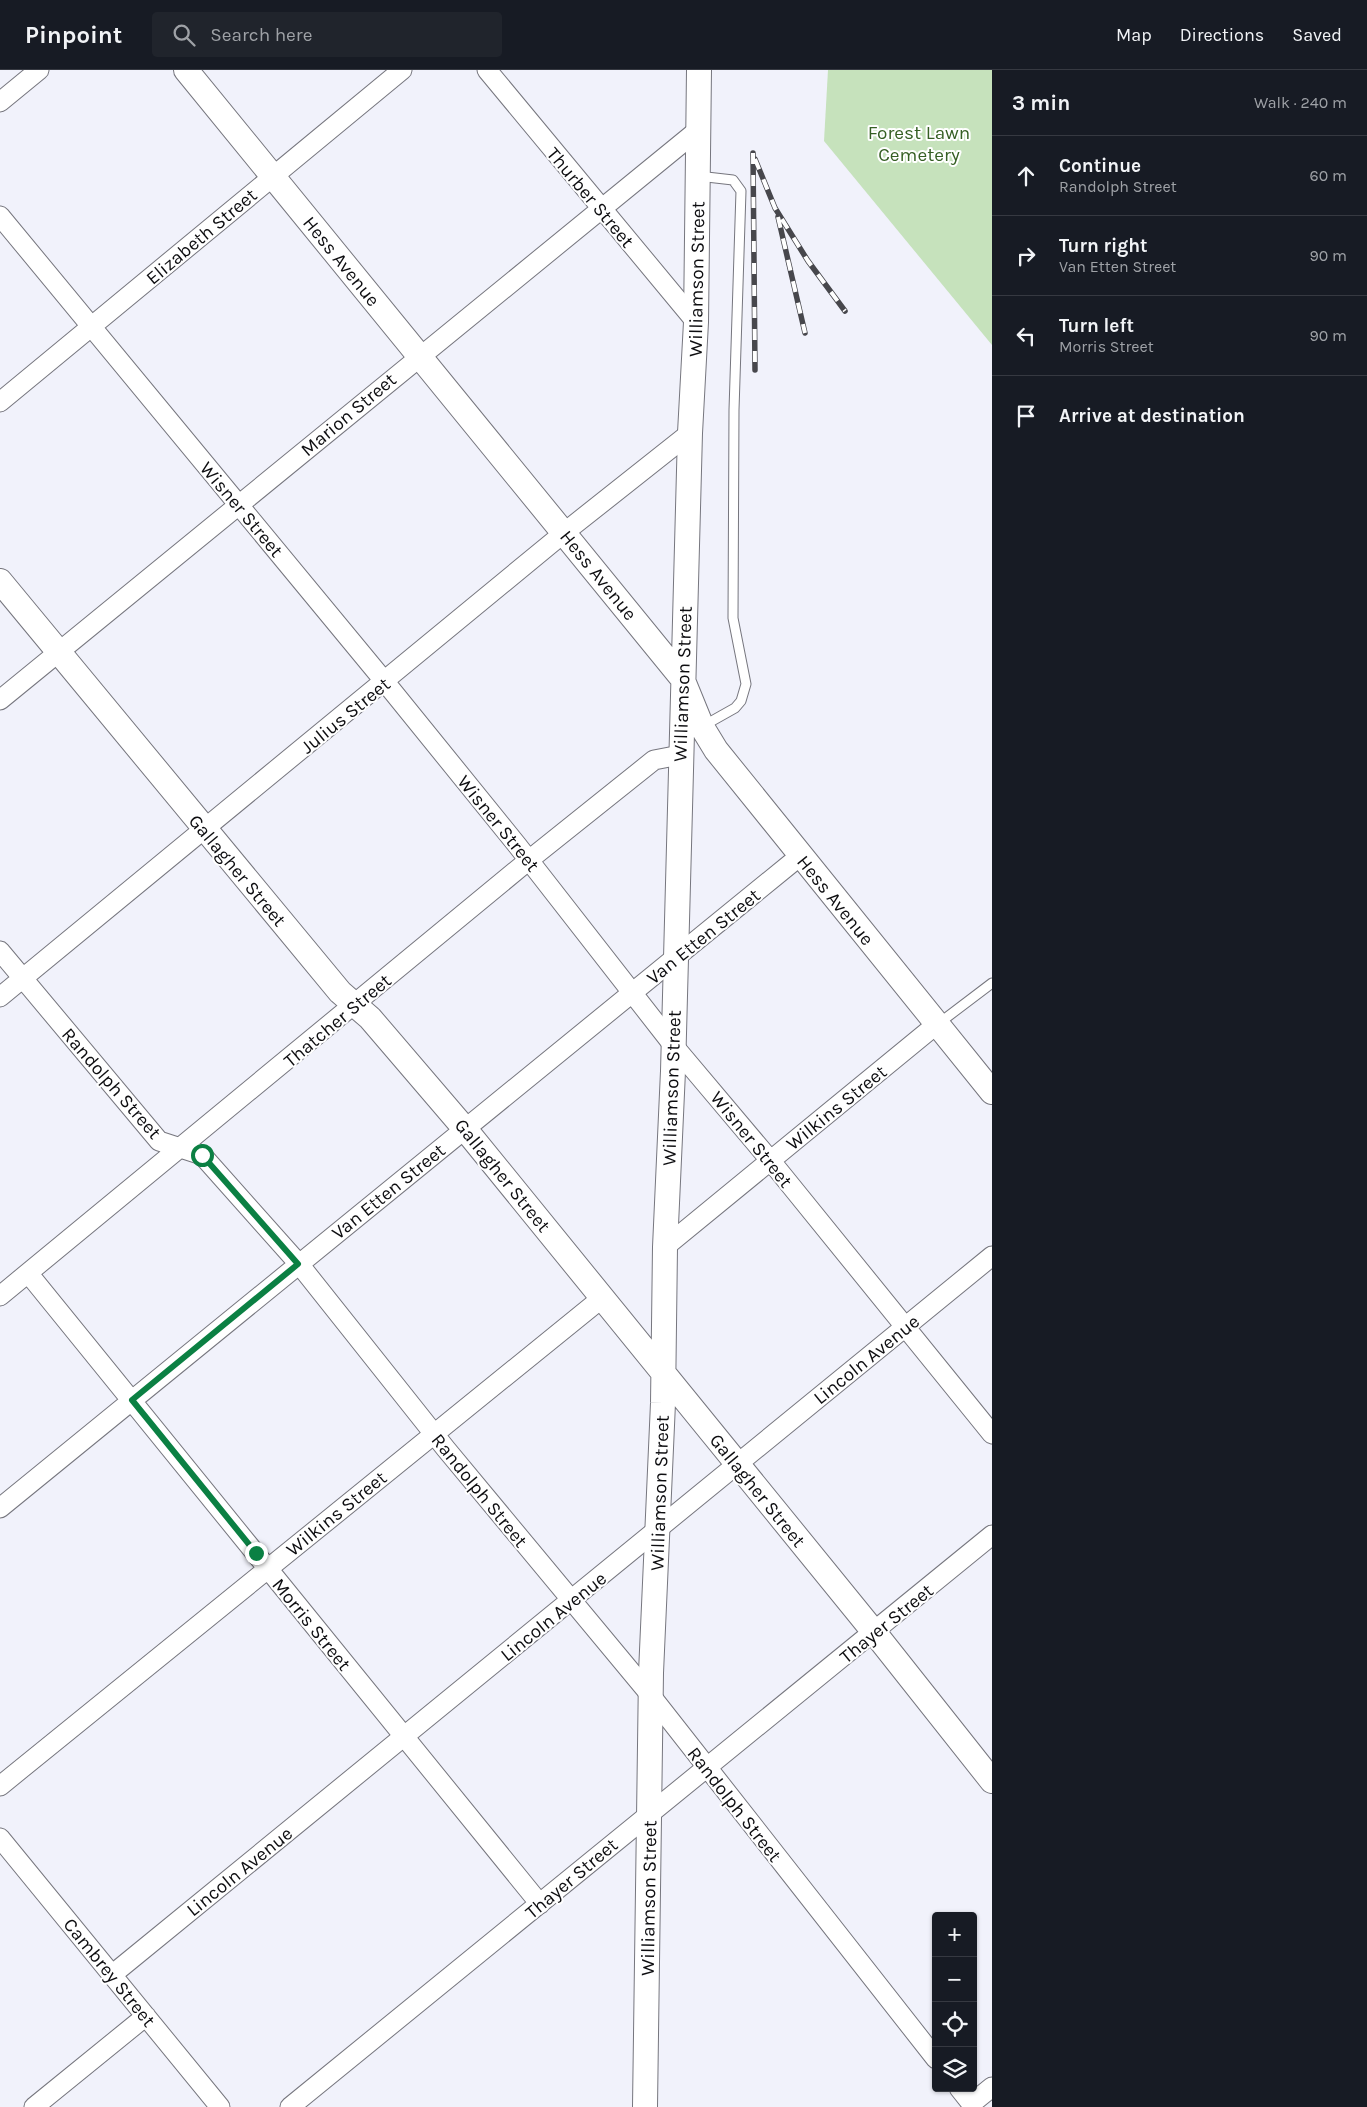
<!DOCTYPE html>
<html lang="en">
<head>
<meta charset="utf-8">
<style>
	:root { --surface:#171b24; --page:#20242c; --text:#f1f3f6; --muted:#9ea1a6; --line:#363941 }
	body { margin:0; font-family:Karla,sans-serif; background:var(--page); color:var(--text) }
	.controls { position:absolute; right:15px; bottom:15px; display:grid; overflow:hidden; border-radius:5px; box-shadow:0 1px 4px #0004 }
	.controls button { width:45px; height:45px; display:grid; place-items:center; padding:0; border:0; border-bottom:1px solid var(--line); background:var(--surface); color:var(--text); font:25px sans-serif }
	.stop { position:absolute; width:15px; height:15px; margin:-11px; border:4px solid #0b8043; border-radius:50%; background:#fff }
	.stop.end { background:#0b8043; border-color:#fff; box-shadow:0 1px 5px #0008 }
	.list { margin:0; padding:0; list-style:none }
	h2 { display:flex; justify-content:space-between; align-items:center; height:65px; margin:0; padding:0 20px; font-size:21px }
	h2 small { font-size:16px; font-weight:400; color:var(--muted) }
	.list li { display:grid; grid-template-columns:32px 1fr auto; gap:15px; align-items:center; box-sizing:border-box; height:80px; padding:0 20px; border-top:1px solid var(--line) }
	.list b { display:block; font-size:19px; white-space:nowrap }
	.list p { margin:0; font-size:16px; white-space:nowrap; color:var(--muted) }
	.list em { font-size:16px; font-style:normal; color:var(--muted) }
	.icon { flex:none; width:28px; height:28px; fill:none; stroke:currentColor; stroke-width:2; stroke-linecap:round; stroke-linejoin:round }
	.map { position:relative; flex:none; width:992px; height:2037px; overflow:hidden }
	header { display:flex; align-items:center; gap:30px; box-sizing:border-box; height:70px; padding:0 25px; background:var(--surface); border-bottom:1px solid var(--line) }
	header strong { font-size:24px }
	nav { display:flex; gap:28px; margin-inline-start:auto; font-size:18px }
	.search { width:350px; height:45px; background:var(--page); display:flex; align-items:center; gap:12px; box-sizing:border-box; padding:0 18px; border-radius:5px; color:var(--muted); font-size:19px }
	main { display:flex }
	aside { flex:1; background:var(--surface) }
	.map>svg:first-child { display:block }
	.green { fill:#c6e2bc }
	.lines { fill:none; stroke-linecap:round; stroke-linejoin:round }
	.service-casing { stroke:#76767e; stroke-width:11 }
	.minor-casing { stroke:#76767e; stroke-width:21 }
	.tertiary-casing { stroke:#76767e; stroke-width:26 }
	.service { stroke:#fff; stroke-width:9 }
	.minor { stroke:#fff; stroke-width:19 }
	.tertiary { stroke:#fff; stroke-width:24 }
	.rail-casing { stroke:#47474c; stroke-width:5.5 }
	.rail { stroke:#fff; stroke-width:4; stroke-dasharray:11; stroke-linecap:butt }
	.route { stroke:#0b8043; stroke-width:6 }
	.labels { text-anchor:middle; stroke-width:4; stroke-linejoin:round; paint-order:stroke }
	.park-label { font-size:19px; fill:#355f23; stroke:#fff }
	.street-label { font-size:19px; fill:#0d0d10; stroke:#fff }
</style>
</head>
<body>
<header>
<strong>Pinpoint</strong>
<div class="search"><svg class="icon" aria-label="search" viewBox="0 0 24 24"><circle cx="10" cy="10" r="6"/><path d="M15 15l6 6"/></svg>Search here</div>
<nav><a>Map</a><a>Directions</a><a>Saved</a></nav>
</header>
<main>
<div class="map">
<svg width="992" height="2037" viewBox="0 0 992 2037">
	<rect width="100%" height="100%" fill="#f1f2fb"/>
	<path class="green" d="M828 0H992V275L824 71Z"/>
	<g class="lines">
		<defs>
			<path id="service" d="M698 106 733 110 741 121 734 340 733 548 746 614 741 631 735 638 703 656
				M938 954 992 913"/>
			<path id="minor" d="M487 0 696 252
				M0 32 39 0
				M0 146 385 612 517 775 673 975 770 1090 992 1364
				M0 332 402 0
				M0 630 698 60
				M0 881 159 1071 202 1085 299 1194 446 1379 652 1627 936 1989
				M0 927 565 462 690 363
				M665 1177 937 954
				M28 1203 540 1834
				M0 1226 529 790 654 690 680 685
				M0 1438 800 786
				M0 1716 602 1228
				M0 1768 220 2037
				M113 1904 992 1186
				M959 2018 974 2037
				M971 2034 992 2017
				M34 2037 146 1946
				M290 2037 992 1465"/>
			<path id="tertiary" d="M186 0 682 608 702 657 716 680 992 1022
				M0 511 340 922 370 948 465 1059 874 1562 992 1711
				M645 2037 651 1603 663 1333 665 1177 673 1001 690 363 696 252 699 0"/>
		</defs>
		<use href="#service" class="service-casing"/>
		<use href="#minor" class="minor-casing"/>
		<use href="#tertiary" class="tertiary-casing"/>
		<use href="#service" class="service"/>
		<use href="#minor" class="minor"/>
		<use href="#tertiary" class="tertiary"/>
		<defs>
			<path id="rail" d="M753 83 755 300
				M755 89 775 138 808 191 845 241
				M778 147 805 263"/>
		</defs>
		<use href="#rail" class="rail-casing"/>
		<use href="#rail" class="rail"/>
	</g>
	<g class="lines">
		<path class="route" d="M202 1085 298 1194 132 1330 256 1483"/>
	</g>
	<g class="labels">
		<g class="park-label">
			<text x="919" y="69">Forest Lawn<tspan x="919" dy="22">Cemetery</tspan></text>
		</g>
		<g class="street-label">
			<text transform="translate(591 127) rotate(50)" y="7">Thurber Street</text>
			<text transform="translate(201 166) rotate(-40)" y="7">Elizabeth Street</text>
			<text transform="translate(342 191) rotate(51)" y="7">Hess Avenue</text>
			<text transform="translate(696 209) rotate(-89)" y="7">Williamson Street</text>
			<text transform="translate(348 344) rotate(-40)" y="7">Marion Street</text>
			<text transform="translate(242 439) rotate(50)" y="7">Wisner Street</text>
			<text transform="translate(599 505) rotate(51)" y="7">Hess Avenue</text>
			<text transform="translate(682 614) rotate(-88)" y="7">Williamson Street</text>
			<text transform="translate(345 645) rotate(-39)" y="7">Julius Street</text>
			<text transform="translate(499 753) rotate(51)" y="7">Wisner Street</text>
			<text transform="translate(238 800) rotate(50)" y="7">Gallagher Street</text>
			<text transform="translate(836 830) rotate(51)" y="7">Hess Avenue</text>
			<text transform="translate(703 866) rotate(-39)" y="7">Van Etten Street</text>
			<text transform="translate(337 950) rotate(-40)" y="7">Thatcher Street</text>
			<text transform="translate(112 1013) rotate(49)" y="7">Randolph Street</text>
			<text transform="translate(671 1018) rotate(-88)" y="7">Williamson Street</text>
			<text transform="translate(836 1037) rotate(-39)" y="7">Wilkins Street</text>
			<text transform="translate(752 1069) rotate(51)" y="7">Wisner Street</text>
			<text transform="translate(503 1105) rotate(51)" y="7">Gallagher Street</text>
			<text transform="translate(388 1121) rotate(-39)" y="7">Van Etten Street</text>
			<text transform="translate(866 1289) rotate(-39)" y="7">Lincoln Avenue</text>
			<text transform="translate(480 1420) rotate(51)" y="7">Randolph Street</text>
			<text transform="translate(758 1420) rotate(51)" y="7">Gallagher Street</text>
			<text transform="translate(659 1423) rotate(-88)" y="7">Williamson Street</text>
			<text transform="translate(336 1443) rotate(-39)" y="7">Wilkins Street</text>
			<text transform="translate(553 1546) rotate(-39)" y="7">Lincoln Avenue</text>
			<text transform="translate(886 1553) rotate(-39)" y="7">Thayer Street</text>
			<text transform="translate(312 1554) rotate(51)" y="7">Morris Street</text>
			<text transform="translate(735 1734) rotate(52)" y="7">Randolph Street</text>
			<text transform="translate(239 1801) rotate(-39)" y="7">Lincoln Avenue</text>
			<text transform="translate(571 1808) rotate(-40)" y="7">Thayer Street</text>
			<text transform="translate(648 1828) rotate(-89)" y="7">Williamson Street</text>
			<text transform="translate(110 1902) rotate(51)" y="7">Cambrey Street</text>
		</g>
	</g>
</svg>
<div class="controls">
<button>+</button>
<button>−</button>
<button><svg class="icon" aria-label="locate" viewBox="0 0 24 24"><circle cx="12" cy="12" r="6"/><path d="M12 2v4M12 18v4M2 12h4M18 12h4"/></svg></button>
<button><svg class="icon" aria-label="layers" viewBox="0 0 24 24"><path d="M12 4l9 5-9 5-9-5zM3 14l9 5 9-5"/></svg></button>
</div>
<div class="stop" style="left:202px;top:1085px"></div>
<div class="stop end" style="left:256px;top:1483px"></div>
</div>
<aside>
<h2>3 min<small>Walk · 240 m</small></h2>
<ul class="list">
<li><svg class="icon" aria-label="ahead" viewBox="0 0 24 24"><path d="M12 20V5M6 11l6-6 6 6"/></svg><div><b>Continue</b><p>Randolph Street</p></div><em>60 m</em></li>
<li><svg class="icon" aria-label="right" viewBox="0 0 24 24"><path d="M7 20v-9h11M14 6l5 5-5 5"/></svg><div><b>Turn right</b><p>Van Etten Street</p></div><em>90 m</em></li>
<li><svg class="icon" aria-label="left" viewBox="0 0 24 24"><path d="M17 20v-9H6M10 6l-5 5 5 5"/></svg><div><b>Turn left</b><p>Morris Street</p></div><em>90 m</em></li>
<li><svg class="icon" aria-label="arrive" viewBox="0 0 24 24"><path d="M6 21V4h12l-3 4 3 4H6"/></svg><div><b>Arrive at destination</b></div></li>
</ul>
</aside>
</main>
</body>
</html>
